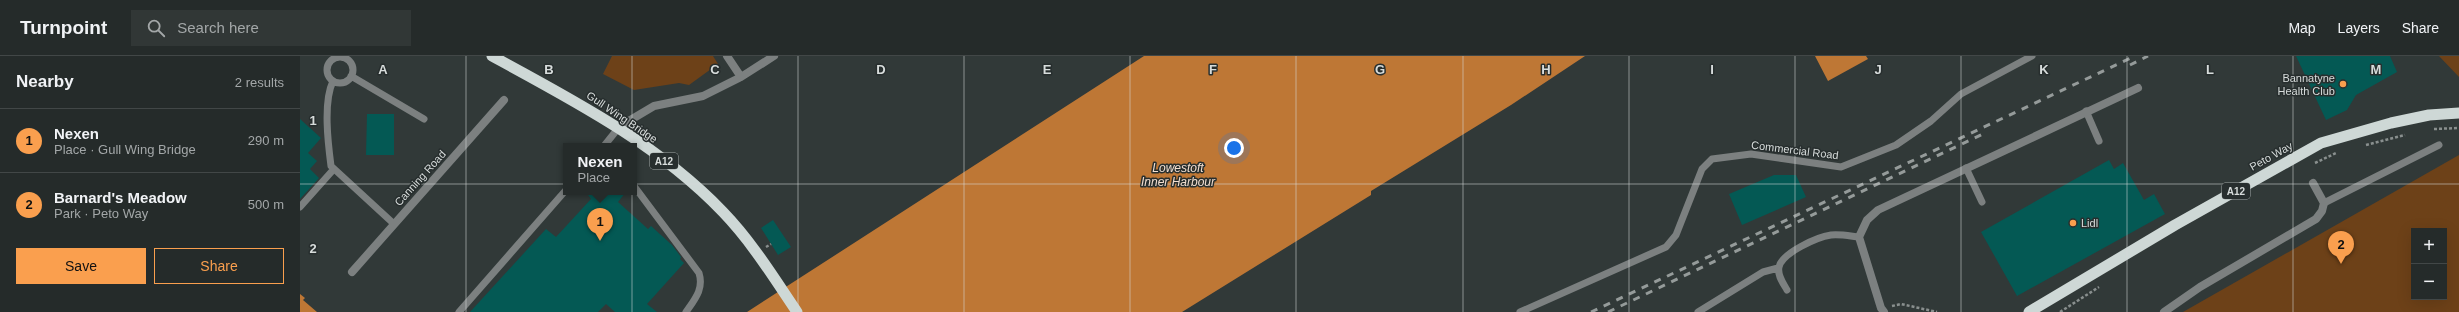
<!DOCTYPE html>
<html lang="en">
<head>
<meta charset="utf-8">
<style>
	:root { --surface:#252b2a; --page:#313736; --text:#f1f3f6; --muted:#a3a7a8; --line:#424747; --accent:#fa9f4e }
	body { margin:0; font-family:Helvetica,sans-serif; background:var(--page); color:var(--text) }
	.controls { position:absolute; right:12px; bottom:12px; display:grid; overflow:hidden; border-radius:0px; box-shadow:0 4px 16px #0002 }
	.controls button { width:36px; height:36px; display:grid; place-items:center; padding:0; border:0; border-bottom:1px solid var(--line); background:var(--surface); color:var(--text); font:20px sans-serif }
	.you { position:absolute; left:934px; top:92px; width:14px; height:14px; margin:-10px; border:3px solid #fff; border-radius:50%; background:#1a73e8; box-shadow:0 0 0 6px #1a73e833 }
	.badge { display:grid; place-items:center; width:26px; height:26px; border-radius:50%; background:var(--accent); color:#111; font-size:13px; font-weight:700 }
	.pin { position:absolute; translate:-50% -33px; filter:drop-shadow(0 1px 2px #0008) }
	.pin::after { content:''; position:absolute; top:21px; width:14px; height:12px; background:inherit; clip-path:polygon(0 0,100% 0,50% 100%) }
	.popup { position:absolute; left:263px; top:87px; width:74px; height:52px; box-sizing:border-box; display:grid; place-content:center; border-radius:0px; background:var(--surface); filter:drop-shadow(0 1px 3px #0005); font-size:13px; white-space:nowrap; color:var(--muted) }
	.popup b { font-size:15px; color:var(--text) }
	.popup::after { content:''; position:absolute; left:50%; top:100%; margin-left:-8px; border:8px solid transparent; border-top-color:var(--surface) }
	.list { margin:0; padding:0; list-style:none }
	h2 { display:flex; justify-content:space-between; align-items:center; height:52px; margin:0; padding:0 16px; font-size:17px }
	h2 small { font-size:13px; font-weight:400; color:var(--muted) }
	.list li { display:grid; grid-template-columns:26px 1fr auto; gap:12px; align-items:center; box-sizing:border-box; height:64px; padding:0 16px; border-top:1px solid var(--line) }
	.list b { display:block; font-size:15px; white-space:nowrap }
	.list p { margin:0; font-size:13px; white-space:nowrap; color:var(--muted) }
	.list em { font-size:13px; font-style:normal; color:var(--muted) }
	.actions { display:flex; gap:8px; padding:12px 16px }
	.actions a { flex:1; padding:9px 0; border:1px solid var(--accent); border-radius:0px; text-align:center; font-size:14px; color:var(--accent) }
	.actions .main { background:var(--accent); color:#111 }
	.icon { flex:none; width:22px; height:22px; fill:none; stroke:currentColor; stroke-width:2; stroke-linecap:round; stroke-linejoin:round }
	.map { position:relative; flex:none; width:2159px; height:256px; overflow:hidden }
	header { display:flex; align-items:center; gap:24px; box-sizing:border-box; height:56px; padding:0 20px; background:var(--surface); border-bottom:1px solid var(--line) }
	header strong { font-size:19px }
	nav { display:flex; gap:22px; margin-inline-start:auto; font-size:14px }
	.search { width:280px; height:36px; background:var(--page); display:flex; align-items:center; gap:10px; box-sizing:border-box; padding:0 14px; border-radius:0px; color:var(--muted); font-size:15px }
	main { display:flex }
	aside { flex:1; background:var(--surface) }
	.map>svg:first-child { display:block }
	.green { fill:#6d4118; fill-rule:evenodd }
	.water { fill:#be7735 }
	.building { fill:#045954 }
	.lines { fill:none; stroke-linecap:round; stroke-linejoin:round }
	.path { stroke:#898f8e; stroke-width:2.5; stroke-dasharray:3 2; stroke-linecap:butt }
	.service { stroke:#7c8080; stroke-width:7 }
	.minor { stroke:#7c8080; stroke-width:8 }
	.trunk { stroke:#ced8d6; stroke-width:11 }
	.rail { stroke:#959b9a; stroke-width:3; stroke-dasharray:7 7; stroke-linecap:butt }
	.trunk-bridge { stroke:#ced8d6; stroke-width:11 }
	.grid { fill:none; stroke:#d7dcdb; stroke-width:1; stroke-opacity:0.55 }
	.poi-dot { fill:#fa9f4e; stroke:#272e2e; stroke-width:1.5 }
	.labels { text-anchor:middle; stroke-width:3; stroke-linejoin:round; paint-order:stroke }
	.shield { fill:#272e2e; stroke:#a2a8a7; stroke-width:1 }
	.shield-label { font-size:10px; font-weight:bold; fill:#d7dcdb }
	.poi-label { font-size:11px; fill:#d7dcdb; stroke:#272e2e; text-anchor:end }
	.street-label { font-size:11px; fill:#d7dcdb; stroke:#272e2e }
	.water-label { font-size:12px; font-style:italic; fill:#f3dfd0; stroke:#272e2e }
	.grid-label { font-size:13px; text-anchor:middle; font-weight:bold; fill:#d7dcdb; stroke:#272e2e; stroke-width:3; stroke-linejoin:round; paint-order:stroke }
</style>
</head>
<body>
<header>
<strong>Turnpoint</strong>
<div class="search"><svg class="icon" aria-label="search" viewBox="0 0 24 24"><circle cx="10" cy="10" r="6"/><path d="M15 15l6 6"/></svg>Search here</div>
<nav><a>Map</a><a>Layers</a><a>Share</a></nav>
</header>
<main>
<aside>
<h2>Nearby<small>2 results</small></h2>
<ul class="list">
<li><span class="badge">1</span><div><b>Nexen</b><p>Place · Gull Wing Bridge</p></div><em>290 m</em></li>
<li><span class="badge">2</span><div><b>Barnard's Meadow</b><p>Park · Peto Way</p></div><em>500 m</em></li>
</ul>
<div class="actions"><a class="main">Save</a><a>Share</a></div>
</aside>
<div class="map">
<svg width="2159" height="256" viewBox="0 0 2159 256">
	<rect width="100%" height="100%" fill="#313938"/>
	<path class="green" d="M312 0H413L418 8 389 29 379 27 334 34 303 18Z
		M2139 0H2159V21Z
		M2159 99V256H1883L1890 252ZM2114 175H2144V241H2114Z"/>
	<path class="water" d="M844 0H1285L1211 49 1071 135V139L882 256H447Z
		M1515 0H1566L1568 3 1528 25Z
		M0 238 5 242 3 244 17 256H0Z"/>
	<path class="building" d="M1996 0H2090L2097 16 2056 39 2047 54 2026 64Z
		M67 58H94V99H66Z
		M0 63 21 82 8 97 17 105 10 113 19 122 0 143Z
		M1809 104 1814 113 1823 107 1844 144 1854 138 1865 158 1717 240 1681 176Z
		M1474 119H1496L1506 141 1442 169 1429 138Z
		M286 136H326L318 146 348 173 351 170 372 189 381 201 380 203 384 207 347 248 357 256H315L306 248 298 256H170L246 173 256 181 291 143Z
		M473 164 491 191 478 199 461 172Z"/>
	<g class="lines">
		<path class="path" d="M2134 73 2159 72
			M2066 89 2105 79
			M2015 107 2036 97
			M466 191 471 188
			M1592 250 1601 248 1637 256
			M1760 256 1799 231"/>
		<path class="service" d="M27 14a13 13 0 1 1 26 0a13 13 0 1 1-26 0Z
			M51 20 124 63
			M33 25C23 46 28 87 31 110L94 168
			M1786 55 1799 85
			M304 90 320 70
			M1666 112 1682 146
			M334 130 399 217C404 233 395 243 386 256
			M2024 147 2139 89
			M0 151 33 114
			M1487 234C1483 227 1477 219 1479 211 1482 197 1517 181 1531 179 1540 178 1550 180 1559 181
			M159 256 266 134
			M1220 256 1366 191 1376 179 1402 113 1412 103 1451 98 1541 111 1596 89 1631 65 1661 38 1732 0
			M1398 256 1463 216 1478 212"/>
		<path class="minor" d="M427 0 441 21
			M322 69 354 50 403 40 441 21 474 0
			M52 216 204 44
			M1584 256 1581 252 1559 181 1567 164 1578 154 1838 32
			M1864 256 1900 231 2016 163 2022 155 2024 147 2013 127"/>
		<path class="trunk" d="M1729 256 1875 169 2021 87 2091 67 2129 59 2159 57"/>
		<path class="rail" d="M1830 9 1848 0
			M1291 256 1835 0
			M1308 256 1685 77"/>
		<path class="trunk-bridge" d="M192 0C273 44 358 88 423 156 452 186 474 222 497 256"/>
	</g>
	<path class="grid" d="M166 0V256M332 0V256M498 0V256M664 0V256M830 0V256M996 0V256M1163 0V256M1329 0V256M1495 0V256M1661 0V256M1827 0V256M1993 0V256M0 128H2159"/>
	<g class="poi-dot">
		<circle cx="2043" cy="28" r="4"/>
		<circle cx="1773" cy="167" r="4"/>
	</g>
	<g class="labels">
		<g class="shield">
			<rect x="350" y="97" width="28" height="16" rx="3"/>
			<rect x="1922" y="127" width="28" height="16" rx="3"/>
		</g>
		<g class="shield-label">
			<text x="364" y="109">A12</text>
			<text x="1936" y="139">A12</text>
		</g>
		<g class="poi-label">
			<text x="2035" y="26">Bannatyne<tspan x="2035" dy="13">Health Club</tspan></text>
			<text x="1781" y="171" text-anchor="start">Lidl</text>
		</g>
		<g class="street-label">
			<text transform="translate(322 61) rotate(34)" y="4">Gull Wing Bridge</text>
			<text transform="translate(1495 94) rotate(7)" y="4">Commercial Road</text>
			<text transform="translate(1971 100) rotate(-29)" y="4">Peto Way</text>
			<text transform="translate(120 122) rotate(-48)" y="4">Canning Road</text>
		</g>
		<g class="water-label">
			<text x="878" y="116">Lowestoft<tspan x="878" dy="14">Inner Harbour</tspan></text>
		</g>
	</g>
	<g class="grid-label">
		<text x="83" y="18">A</text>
		<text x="249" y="18">B</text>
		<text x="415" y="18">C</text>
		<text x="581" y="18">D</text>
		<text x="747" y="18">E</text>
		<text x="913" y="18">F</text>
		<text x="1080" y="18">G</text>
		<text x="1246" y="18">H</text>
		<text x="1412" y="18">I</text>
		<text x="1578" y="18">J</text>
		<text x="1744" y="18">K</text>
		<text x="1910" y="18">L</text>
		<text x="2076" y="18">M</text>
		<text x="13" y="69">1</text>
		<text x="13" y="197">2</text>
	</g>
</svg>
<div class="controls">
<button>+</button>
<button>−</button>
</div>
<div class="you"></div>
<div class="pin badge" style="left:300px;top:185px">1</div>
<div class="popup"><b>Nexen</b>Place</div>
<div class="pin badge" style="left:2041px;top:208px">2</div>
</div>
</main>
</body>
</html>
